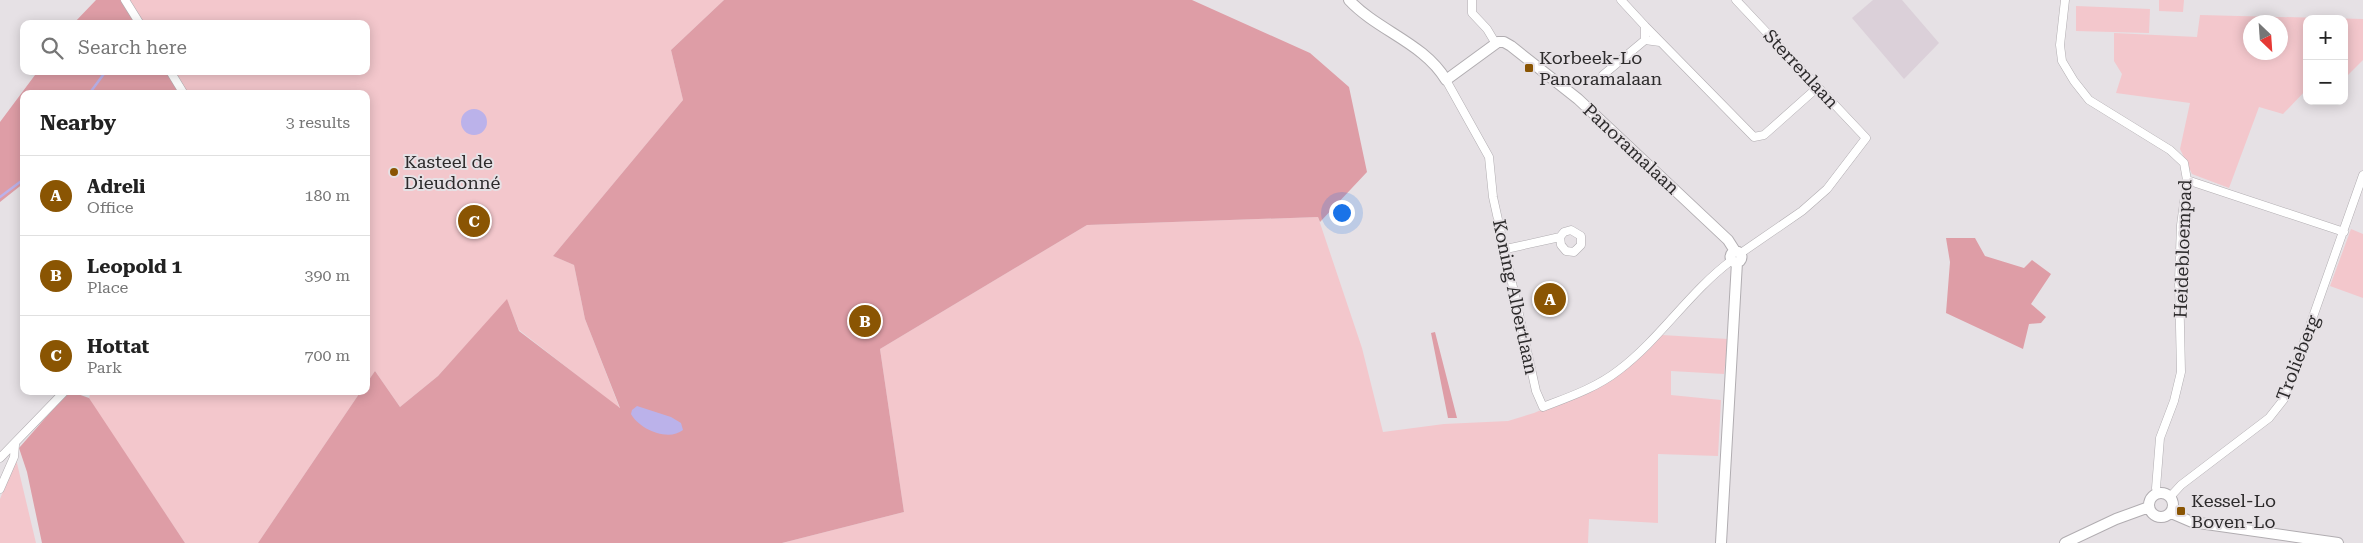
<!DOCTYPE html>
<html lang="en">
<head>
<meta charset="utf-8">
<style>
	:root { --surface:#fff; --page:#f2f2f2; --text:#222; --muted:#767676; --line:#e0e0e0; --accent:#8a5503 }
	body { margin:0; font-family:"Roboto Serif",serif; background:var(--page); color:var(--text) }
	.controls { position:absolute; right:15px; top:15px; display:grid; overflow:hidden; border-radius:10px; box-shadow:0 2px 12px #0003 }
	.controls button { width:45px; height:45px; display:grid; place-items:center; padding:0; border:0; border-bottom:1px solid var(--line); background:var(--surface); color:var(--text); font:25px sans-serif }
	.compass { position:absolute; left:2243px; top:15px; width:45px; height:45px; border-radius:50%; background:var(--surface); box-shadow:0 2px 12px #0003; rotate:155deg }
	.you { position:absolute; left:1341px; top:212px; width:18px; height:18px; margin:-12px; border:4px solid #fff; border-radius:50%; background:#1a73e8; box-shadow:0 0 0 8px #1a73e833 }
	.badge { display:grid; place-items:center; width:32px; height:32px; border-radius:50%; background:var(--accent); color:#fff; font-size:16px; font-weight:700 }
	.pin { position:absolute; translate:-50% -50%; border:2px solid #fff; box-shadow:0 1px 5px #0006 }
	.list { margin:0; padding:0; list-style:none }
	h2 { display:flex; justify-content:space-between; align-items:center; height:65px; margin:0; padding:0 20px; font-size:21px }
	h2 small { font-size:16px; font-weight:400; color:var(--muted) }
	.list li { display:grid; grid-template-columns:32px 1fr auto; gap:15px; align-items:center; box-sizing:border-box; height:80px; padding:0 20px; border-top:1px solid var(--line) }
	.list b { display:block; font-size:19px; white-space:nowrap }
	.list p { margin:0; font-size:16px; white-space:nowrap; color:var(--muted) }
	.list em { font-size:16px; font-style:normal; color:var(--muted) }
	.icon { flex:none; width:28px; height:28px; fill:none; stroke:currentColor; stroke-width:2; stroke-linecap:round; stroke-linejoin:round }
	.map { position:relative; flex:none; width:2363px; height:543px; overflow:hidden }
	.search { position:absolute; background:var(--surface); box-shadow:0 2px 12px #0003; left:20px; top:20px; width:350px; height:55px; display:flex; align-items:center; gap:12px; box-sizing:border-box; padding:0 18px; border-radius:10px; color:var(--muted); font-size:19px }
	.panel { position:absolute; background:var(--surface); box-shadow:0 2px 12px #0003; left:20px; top:90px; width:350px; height:305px; border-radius:10px }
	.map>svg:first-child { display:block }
	.built { fill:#dbd0d9 }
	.green { fill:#f3c7cc; fill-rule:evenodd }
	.forest { fill:#de9da6 }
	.water { fill:#bbb2ea }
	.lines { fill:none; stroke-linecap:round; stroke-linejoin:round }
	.stream { stroke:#bbb2ea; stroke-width:2.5 }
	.street-casing { stroke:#b1adb1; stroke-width:9 }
	.secondary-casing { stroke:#b1adb1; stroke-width:12 }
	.street { stroke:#fff; stroke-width:8 }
	.secondary { stroke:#fff; stroke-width:10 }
	.poi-dot { fill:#8a5503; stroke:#e6e1e5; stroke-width:2 }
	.labels { text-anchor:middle; stroke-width:4; stroke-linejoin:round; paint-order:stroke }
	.poi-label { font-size:18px; fill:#2d2b2c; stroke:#e6e1e5; text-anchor:start }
	.street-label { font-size:18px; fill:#2d2b2c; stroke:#e6e1e5 }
</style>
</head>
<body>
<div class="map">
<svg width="2363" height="543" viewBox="0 0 2363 543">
	<rect width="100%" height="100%" fill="#e6e1e5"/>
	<path class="built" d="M1873 0H1902L1939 43 1904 79 1852 18Z"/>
	<path class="green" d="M128 0H724L671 50 683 100 553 256 574 265 585 319 620 409 519 330 507 300 438 376 400 407 375 371 366 384V94H187L173 71H366V24H143Z
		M2159 0H2184L2183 12 2159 11Z
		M2076 6 2150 9 2149 33 2076 31Z
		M2200 15 2363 19V60L2344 79V19H2307V89L2283 114 2259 107 2229 188 2192 174 2180 149 2190 103 2116 93 2122 74 2114 61V33L2197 37ZM2250 22H2280V52H2250Z
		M1318 217 1362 348 1383 432 1444 424 1508 421 1534 413 1604 383 1621 372 1662 335 1728 339 1724 374 1671 371V395L1721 400 1718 456 1658 454V523L1589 519 1588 543H782L904 512 880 349 1087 225Z
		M2351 229 2363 234V298L2330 286Z
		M91 391H361L258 543H185L96 410 89 398Z
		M16 459 36 543H0V499Z"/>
	<path class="forest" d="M96 0H123L138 24H73Z
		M724 0H1192L1310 53 1349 87 1367 172 1320 222 1318 217 1087 225 880 349 904 512 782 543H258L361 391H366V384L375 371 400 407 438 376 507 299 519 331 620 408 585 319 574 265 553 256 683 100 671 50Z
		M38 71H168L182 94H24V183L0 202V122Z
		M1946 238H1975L1985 256 2024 268 2032 260 2051 274 2031 304 2046 317 2041 323 2029 324 2023 349 1946 313 1950 262Z
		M1435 332 1457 418H1448L1431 333Z
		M69 391 89 398 185 543H42L27 472 19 448Z"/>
	<path class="water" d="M461 122a13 13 0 1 1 26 0a13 13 0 1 1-26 0Z
		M637 406 671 417 681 423 683 430C668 442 639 429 631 414L632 410Z"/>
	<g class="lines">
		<path class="stream" d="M89 94 106 71
			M0 197 24 179"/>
		<defs>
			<path id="street" d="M125 0 140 24
				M1472 0V13L1487 29 1496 44
				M1621 0 1645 26
				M1736 0 1866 138 1827 189 1802 211 1741 253
				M2065 0 2060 45 2062 61 2074 81 2089 100 2170 150 2184 163 2187 180 2181 225 2179 281 2181 372 2174 401 2160 438 2156 488 2158 494
				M1660 42 1645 40V26L1754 137 1764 135 1818 87
				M170 71 184 94
				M1603 75 1645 40
				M1446 80 1489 157 1493 197 1536 391 1543 407C1569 397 1596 388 1619 370 1661 338 1689 292 1732 260
				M2187 180 2344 232
				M1506 249 1560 237 1564 232 1571 230 1581 236V245L1574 252 1566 251 1561 245 1560 237
				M0 458 65 391
				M0 489 14 457 15 445
				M2170 497 2181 485 2269 418 2284 399 2363 175"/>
			<path id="secondary" d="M1349 0C1378 31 1424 43 1446 80L1498 42H1504L1511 46 1578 99 1728 240 1735 251
				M1730.5 257a5.5 5.5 0 1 1 11 0a5.5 5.5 0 1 1-11 0Z
				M2149 505a12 12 0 1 1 24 0a12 12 0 1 1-24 0Z
				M2171 513 2192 522 2338 543
				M1721 543 1737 262
				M2065 543 2116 519 2149 507"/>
		</defs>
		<use href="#street" class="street-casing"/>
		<use href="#secondary" class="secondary-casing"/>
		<use href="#street" class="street"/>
		<use href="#secondary" class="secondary"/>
	</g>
	<g class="poi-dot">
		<rect x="1524" y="63" width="10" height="10" rx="2.5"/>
		<circle cx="394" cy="172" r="5"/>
		<rect x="2176" y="506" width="10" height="10" rx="2.5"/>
	</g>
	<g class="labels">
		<g class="poi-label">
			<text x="1539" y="64">Korbeek-Lo<tspan x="1539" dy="21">Panoramalaan</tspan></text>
			<text x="404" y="168">Kasteel de<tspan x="404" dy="21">Dieudonné</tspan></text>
			<text x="2191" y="507">Kessel-Lo<tspan x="2191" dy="21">Boven-Lo</tspan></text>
		</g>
		<g class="street-label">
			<text transform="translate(1801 69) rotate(47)" y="6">Sterrenlaan</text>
			<text transform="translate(1631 149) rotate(43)" y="6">Panoramalaan</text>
			<text transform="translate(2183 249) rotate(-88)" y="6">Heidebloempad</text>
			<text transform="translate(1515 297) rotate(78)" y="6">Koning Albertlaan</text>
			<text transform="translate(2298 358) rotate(-69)" y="6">Trolieberg</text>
		</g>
	</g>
</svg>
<div class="controls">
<button>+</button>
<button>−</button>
</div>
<svg class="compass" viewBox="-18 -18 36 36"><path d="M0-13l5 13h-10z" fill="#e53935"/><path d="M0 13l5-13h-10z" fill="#767676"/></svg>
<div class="you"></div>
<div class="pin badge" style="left:1550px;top:299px">A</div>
<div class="pin badge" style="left:865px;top:321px">B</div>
<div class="pin badge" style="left:474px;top:221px">C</div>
<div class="search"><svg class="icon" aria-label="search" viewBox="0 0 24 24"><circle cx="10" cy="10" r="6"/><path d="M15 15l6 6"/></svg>Search here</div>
<section class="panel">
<h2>Nearby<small>3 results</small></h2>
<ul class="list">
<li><span class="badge">A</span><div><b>Adreli</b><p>Office</p></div><em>180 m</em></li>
<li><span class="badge">B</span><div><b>Leopold 1</b><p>Place</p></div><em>390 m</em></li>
<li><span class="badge">C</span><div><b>Hottat</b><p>Park</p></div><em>700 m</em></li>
</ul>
</section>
</div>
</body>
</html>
